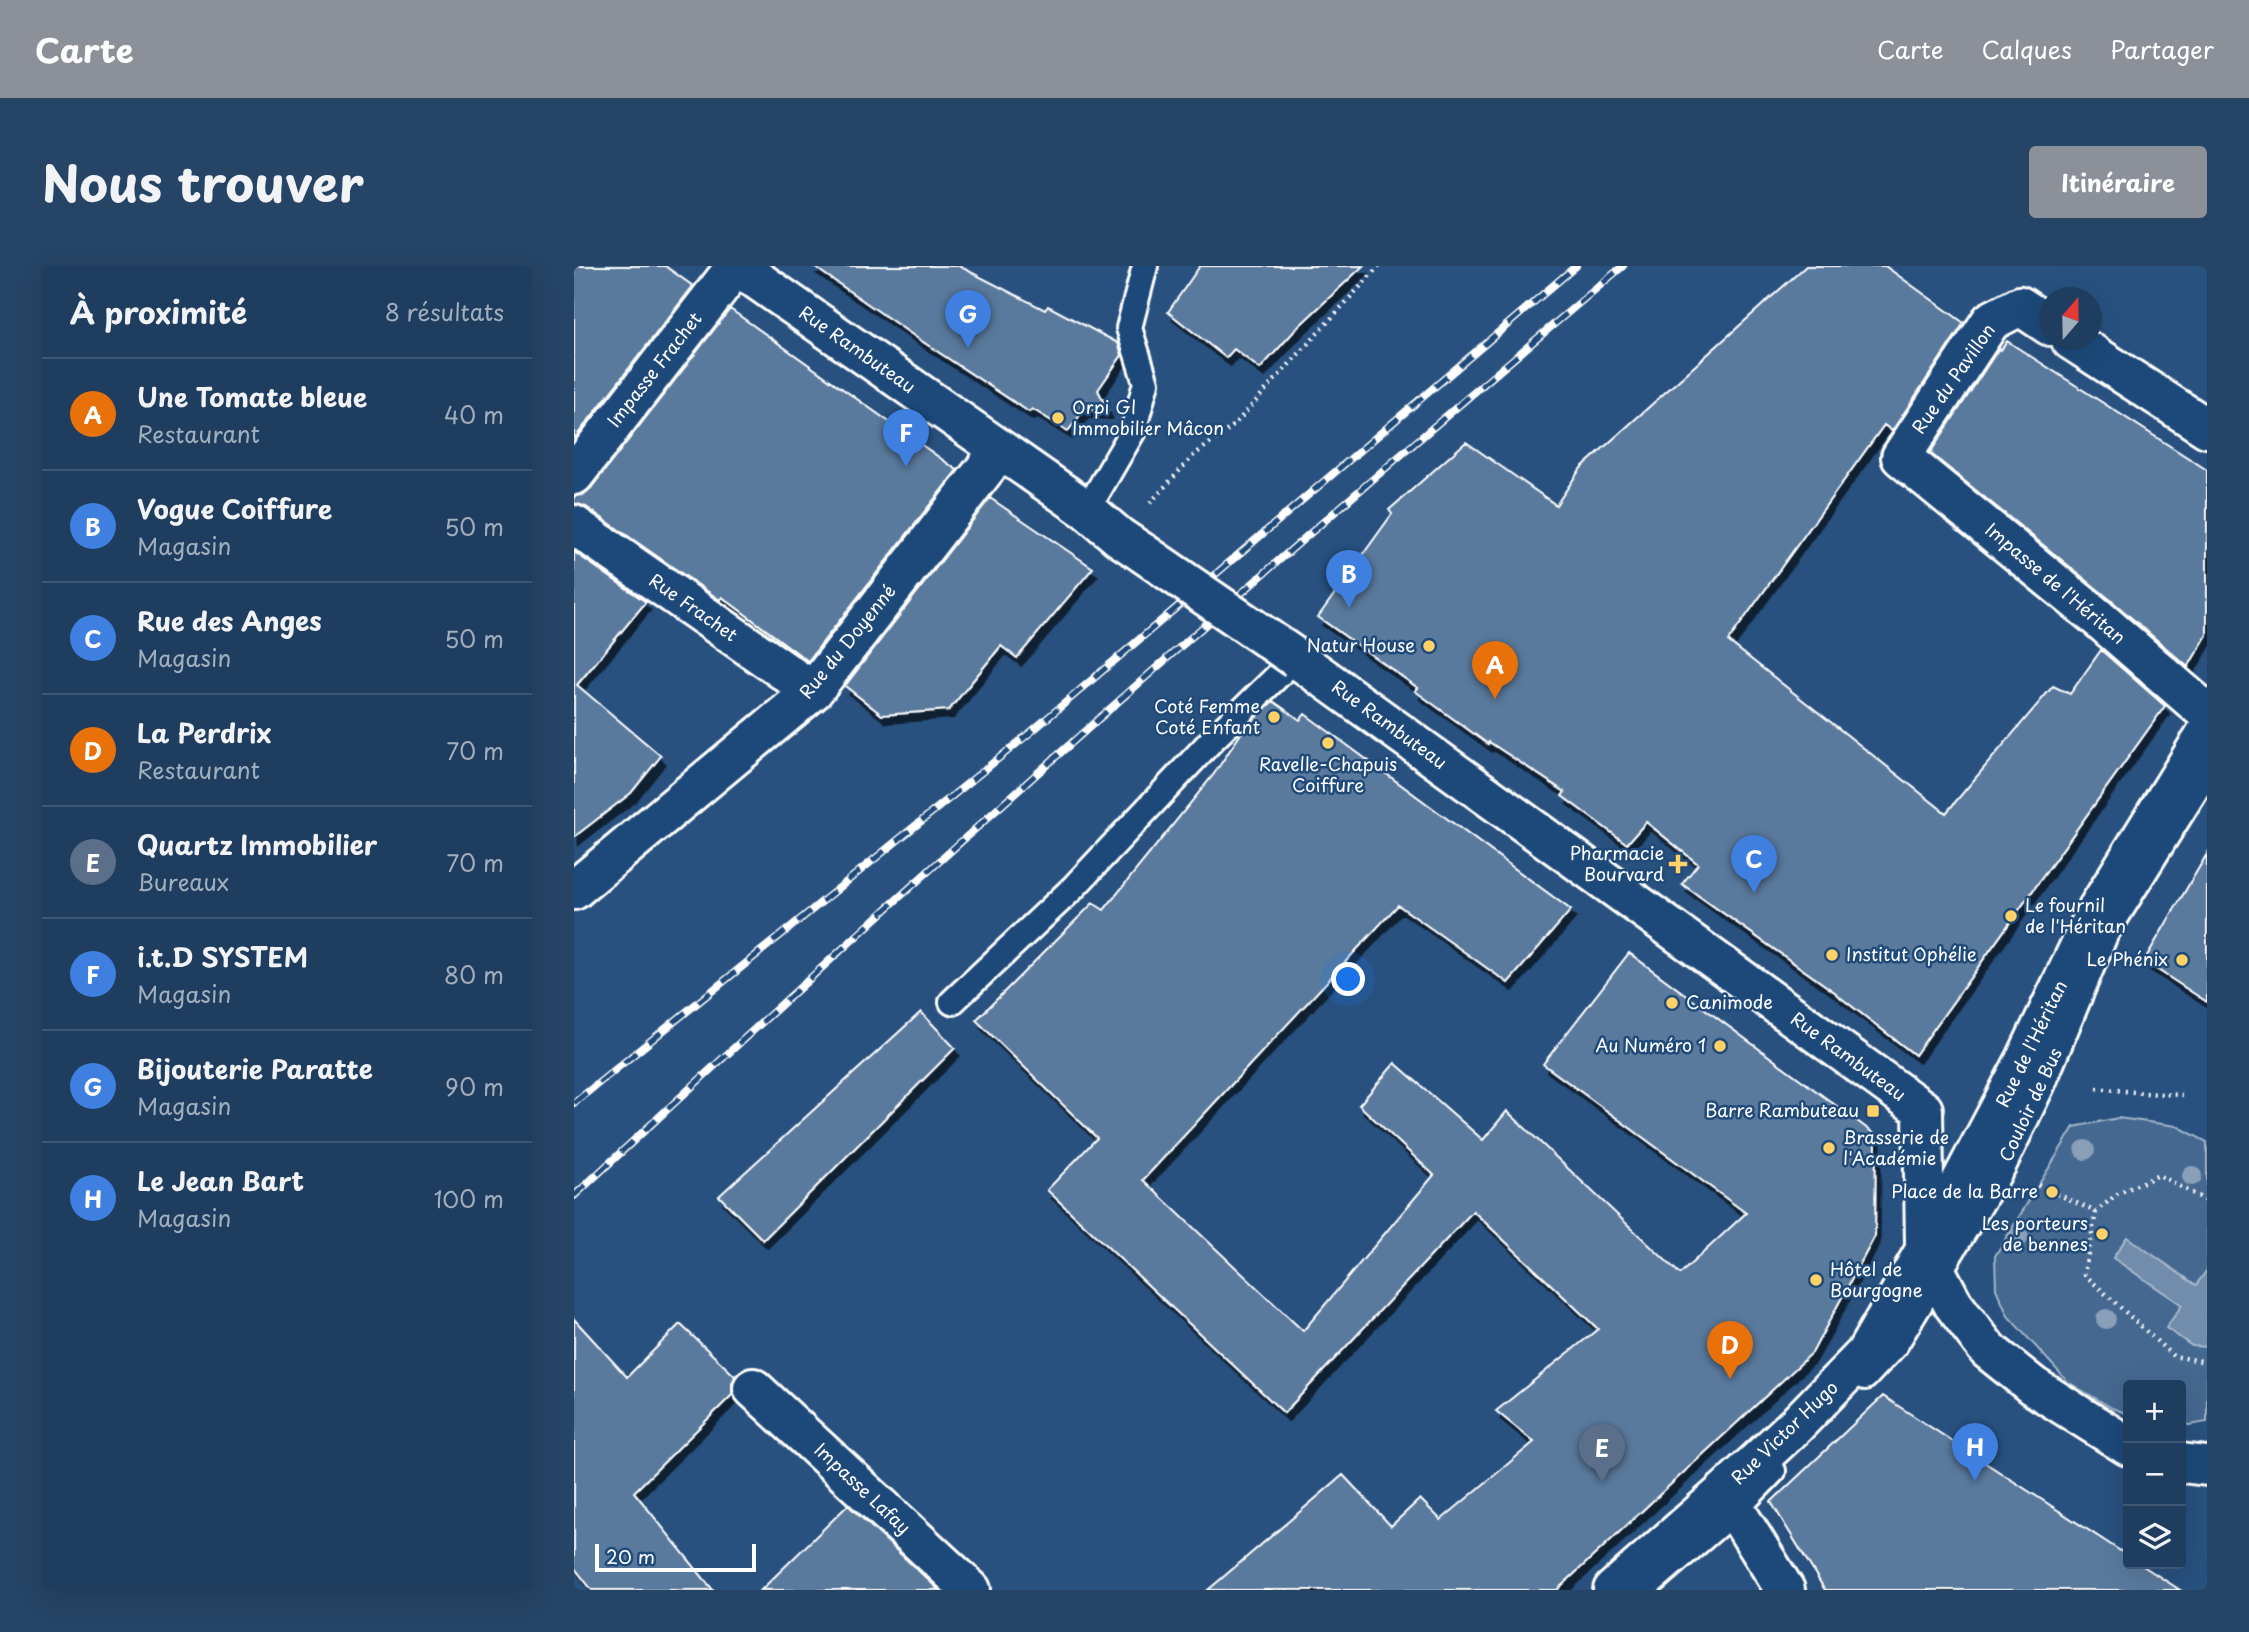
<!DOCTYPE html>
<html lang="fr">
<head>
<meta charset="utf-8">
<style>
	:root { --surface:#1e3d5f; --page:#264465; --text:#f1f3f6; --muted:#a1aebd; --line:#3c5674; --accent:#8c9099 }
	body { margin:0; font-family:"Playpen Sans",sans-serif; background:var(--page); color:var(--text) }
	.controls { position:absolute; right:21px; bottom:21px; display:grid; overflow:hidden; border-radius:7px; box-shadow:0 7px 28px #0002 }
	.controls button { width:63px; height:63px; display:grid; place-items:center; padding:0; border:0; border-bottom:2px solid var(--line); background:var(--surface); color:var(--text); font:35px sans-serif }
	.compass { position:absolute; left:1465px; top:21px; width:63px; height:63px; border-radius:50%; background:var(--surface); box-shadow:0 7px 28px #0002; rotate:20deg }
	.scale { position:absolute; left:21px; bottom:18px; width:161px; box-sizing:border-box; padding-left:7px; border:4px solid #fff; border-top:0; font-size:19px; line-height:24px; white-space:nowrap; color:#fff; -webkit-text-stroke:5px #1f4a7a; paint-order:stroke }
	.you { position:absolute; left:775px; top:714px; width:24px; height:24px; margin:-18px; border:5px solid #fff; border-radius:50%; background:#1a73e8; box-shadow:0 0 0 10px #1a73e833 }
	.badge { display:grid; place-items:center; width:46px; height:46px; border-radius:50%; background:var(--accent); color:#fff; font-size:23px; font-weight:700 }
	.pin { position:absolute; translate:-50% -58px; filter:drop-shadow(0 2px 4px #0008) }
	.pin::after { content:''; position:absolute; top:37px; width:24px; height:21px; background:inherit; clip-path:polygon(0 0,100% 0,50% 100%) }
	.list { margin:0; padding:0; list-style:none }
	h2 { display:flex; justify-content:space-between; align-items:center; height:91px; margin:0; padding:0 28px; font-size:30px }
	h2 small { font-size:23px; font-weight:400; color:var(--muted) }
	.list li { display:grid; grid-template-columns:46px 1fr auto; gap:21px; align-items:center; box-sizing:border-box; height:112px; padding:0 28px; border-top:2px solid var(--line) }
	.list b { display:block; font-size:26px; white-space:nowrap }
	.list p { margin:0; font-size:23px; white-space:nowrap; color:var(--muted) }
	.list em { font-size:23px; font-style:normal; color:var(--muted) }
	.icon { flex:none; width:38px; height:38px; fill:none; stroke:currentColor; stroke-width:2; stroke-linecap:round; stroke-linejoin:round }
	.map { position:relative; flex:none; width:1633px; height:1324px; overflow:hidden; border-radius:7px }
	header { display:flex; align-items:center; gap:42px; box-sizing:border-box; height:98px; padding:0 35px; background:var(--accent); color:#fff }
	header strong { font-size:33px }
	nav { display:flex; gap:38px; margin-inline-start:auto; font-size:24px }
	.intro { display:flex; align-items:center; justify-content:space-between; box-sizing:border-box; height:168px; padding:0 42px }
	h1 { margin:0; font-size:49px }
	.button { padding:18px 32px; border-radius:7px; background:var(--accent); color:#fff; font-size:24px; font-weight:700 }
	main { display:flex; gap:42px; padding:0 42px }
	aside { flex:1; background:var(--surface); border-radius:7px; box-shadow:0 7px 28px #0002 }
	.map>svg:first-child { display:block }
	.green { fill:#446890; stroke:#a2b4c8; stroke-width:2 }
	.water { fill:#718dab; stroke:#aabbcd; stroke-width:2 }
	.building { fill:#5a7a9d; stroke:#fff; stroke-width:2; filter:url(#shadow) }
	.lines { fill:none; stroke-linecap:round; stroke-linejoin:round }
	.service-casing { stroke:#fff; stroke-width:30 }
	.minor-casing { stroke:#fff; stroke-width:44 }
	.tertiary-casing { stroke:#fff; stroke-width:44 }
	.path { stroke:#fff; stroke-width:4.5; stroke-dasharray:2 5; stroke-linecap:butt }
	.service { stroke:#1f4a7a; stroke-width:24 }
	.minor { stroke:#1f4a7a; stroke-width:38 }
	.tertiary { stroke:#1f4a7a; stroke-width:38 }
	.rail-casing { stroke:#fff; stroke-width:8 }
	.rail { stroke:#1f4a7a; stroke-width:5; stroke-dasharray:16; stroke-linecap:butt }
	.tertiary-bridge-casing { stroke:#fff; stroke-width:44; stroke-linecap:butt }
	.tertiary-bridge { stroke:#1f4a7a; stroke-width:38 }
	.tree { fill:#8aa0b9 }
	.poi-dot { fill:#ffd166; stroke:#1f4a7a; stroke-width:2.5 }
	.labels { text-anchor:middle; stroke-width:5; stroke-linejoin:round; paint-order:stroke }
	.street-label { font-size:18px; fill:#fff; stroke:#1f4a7a }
	.poi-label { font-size:18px; fill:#fff; stroke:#1f4a7a; text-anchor:end }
</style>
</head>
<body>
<header>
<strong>Carte</strong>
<nav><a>Carte</a><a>Calques</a><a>Partager</a></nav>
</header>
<div class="intro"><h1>Nous trouver</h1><a class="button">Itinéraire</a></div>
<main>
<aside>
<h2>À proximité<small>8 résultats</small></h2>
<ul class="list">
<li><span class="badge" style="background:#e8710a">A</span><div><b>Une Tomate bleue</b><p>Restaurant</p></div><em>40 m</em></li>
<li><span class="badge" style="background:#3f7fe0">B</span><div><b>Vogue Coiffure</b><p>Magasin</p></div><em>50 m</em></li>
<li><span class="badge" style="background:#3f7fe0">C</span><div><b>Rue des Anges</b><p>Magasin</p></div><em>50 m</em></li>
<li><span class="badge" style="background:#e8710a">D</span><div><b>La Perdrix</b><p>Restaurant</p></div><em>70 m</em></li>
<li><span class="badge" style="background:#5c6f8a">E</span><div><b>Quartz Immobilier</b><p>Bureaux</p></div><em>70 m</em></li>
<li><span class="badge" style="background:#3f7fe0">F</span><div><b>i.t.D SYSTEM</b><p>Magasin</p></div><em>80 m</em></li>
<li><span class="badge" style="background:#3f7fe0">G</span><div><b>Bijouterie Paratte</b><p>Magasin</p></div><em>90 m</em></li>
<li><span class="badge" style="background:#3f7fe0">H</span><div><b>Le Jean Bart</b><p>Magasin</p></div><em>100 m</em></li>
</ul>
</aside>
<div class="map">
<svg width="1633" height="1324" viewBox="0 0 1633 1324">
	<defs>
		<filter id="shadow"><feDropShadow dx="4.5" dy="8" stdDeviation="0" flood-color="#0009"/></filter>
	</defs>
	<rect width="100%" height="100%" fill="#28517f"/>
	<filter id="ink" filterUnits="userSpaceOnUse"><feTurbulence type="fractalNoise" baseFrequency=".0143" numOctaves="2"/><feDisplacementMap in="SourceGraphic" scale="14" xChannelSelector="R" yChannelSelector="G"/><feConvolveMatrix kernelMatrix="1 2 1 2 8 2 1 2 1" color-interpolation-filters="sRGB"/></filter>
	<g filter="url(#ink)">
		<path class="green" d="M1544 852 1603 860 1633 876V1156L1616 1159 1607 1158V1119H1554V1148L1538 1142 1494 1116 1434 1050 1422 1023 1421 990 1500 861Z"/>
		<path class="water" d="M1553 971 1622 1019 1633 1004V1081L1618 1080 1592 1062 1608 1039 1539 992Z"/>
		<path class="building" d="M0 0H91L119 20 0 173Z
			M239 0H385L471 44 474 40 544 77 548 89 524 124 534 145 510 144 494 165 458 143 455 146 343 72Z
			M626 0H789L723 62 686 103 660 83 652 92 594 46Z
			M1232 0H1311L1390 57 1318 165 1310 159 1154 375 1372 547 1479 420 1496 428 1527 384 1591 440 1341 789 1262 728V727L1108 618 1124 598 1072 556 1053 578 988 530 991 526 915 476 914 478 841 425 844 422 744 351 818 248 815 244 892 176 982 239 1007 202Z
			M156 43 383 204 234 395 148 331 146 334 12 241 0 237V230L9 229 17 222Z
			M1433 75 1633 204V369L1614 401 1538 335 1356 187 1425 82 1427 84Z
			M416 232 519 302 443 392 427 380 375 444 308 449 271 420Z
			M0 286 72 336 3 419 87 490 57 527 0 571Z
			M699 435 726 454 731 448 997 644 934 717 824 639 569 914 729 1065 860 909 785 839 821 797 909 874 933 845 1106 1008 1172 947 969 798 1055 687 1302 869 1301 970 1238 1087 983 1324H634L769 1209 817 1260 846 1233 867 1254 960 1176 922 1145 1024 1063 899 945 710 1147 473 924 523 872 402 754 519 637 530 644 640 508 670 463Z
			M1633 588V736L1570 695Z
			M347 746 381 782 189 974 145 930Z
			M0 1053 53 1111 106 1058 161 1110 158 1118V1129L60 1226 139 1324H18L0 1301Z
			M1309 1130 1554 1290V1298H1566L1606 1324H1251L1197 1236Z
			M274 1239 365 1324H187Z"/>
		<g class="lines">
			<defs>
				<path id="service" d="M513 244 559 165 572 117 555 62 571 0
					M378 736 499 622 638 474 722 392
					M1291 1111 1321 1079 1429 901 1468 820 1531 669 1633 506
					M1068 1324 1161 1244 1199 1205"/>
				<path id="minor" d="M1476 60 1446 40 1417 55 1327 191 1524 352 1633 447
					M1497 74 1633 162
					M0 209 162 0
					M0 259 239 425
					M0 624 239 425 426 184
					M1351 984 1379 1038 1414 1084 1459 1120 1554 1180
					M179 1122 397 1324
					M1607 1197 1633 1200
					M1150 1226 1211 1324"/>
				<path id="tertiary" d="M163 0 513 244 545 271 569 287
					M722 392 1349 844 1351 979
					M1039 1324 1150 1226 1223 1158 1291 1088 1351 984 1452 793 1524 642 1633 466"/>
			</defs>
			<use href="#service" class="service-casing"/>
			<use href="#minor" class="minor-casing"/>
			<use href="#tertiary" class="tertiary-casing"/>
			<path class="path" d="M576 237 620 189 658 161 805 0
				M1523 822 1570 827 1608 829
				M1464 919 1522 946 1543 928 1585 909 1633 935
				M1522 946 1510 1008 1599 1090 1633 1096"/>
			<use href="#service" class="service"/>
			<use href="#minor" class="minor"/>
			<use href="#tertiary" class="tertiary"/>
			<defs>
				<path id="rail" d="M0 837 457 466 1002 0
					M0 930C342 611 691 301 1049 0"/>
			</defs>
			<use href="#rail" class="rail-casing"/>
			<use href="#rail" class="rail"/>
			<defs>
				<path id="tertiary-bridge" d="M569 287 722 392"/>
			</defs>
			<use href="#tertiary-bridge" class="tertiary-bridge-casing"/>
			<use href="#tertiary-bridge" class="tertiary-bridge"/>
		</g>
		<g class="tree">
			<circle cx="1511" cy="884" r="10"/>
			<circle cx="1618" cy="910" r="10"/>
			<circle cx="1445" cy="971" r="10"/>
			<circle cx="1532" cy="1053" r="10"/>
		</g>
	</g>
	<g class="poi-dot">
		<circle cx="484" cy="152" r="7"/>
		<circle cx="855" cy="380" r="7"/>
		<circle cx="700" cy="451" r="7"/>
		<circle cx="754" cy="477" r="7"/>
		<path d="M1100.5 587.5h7v7h7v7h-7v7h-7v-7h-7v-7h7z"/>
		<circle cx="1437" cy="650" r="7"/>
		<circle cx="1258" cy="689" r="7"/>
		<circle cx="1608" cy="694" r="7"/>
		<circle cx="1098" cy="737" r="7"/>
		<circle cx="1146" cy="780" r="7"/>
		<rect x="1292" y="838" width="14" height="14" rx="3.5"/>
		<circle cx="1255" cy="882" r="7"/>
		<circle cx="1478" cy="926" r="7"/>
		<circle cx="1528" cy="968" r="7"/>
		<circle cx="1242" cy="1014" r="7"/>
	</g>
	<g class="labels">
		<g class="street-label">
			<text transform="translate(283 84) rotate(35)" y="6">Rue Rambuteau</text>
			<text transform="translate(81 104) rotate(-52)" y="6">Impasse Frachet</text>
			<text transform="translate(1380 113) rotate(-55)" y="6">Rue du Pavillon</text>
			<text transform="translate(1481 318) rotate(40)" y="6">Impasse de l'Héritan</text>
			<text transform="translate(119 342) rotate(35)" y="6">Rue Frachet</text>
			<text transform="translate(274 376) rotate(-51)" y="6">Rue du Doyenné</text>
			<text transform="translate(815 459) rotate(36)" y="6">Rue Rambuteau</text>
			<text transform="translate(1458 778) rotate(-64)" y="6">Rue de l'Héritan</text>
			<text transform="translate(1274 791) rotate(36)" y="6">Rue Rambuteau</text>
			<text transform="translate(1457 839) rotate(-65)" y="6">Couloir de Bus</text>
			<text transform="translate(1211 1167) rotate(-44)" y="6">Rue Victor Hugo</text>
			<text transform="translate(288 1223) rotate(43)" y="6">Impasse Lafay</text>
		</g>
		<g class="poi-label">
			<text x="498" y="148" text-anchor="start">Orpi Gl<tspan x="498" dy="21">Immobilier Mâcon</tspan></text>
			<text x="841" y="386">Natur House</text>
			<text x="686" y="447">Coté Femme<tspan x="686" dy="21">Coté Enfant</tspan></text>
			<text x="754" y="505" text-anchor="middle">Ravelle-Chapuis<tspan x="754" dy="21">Coiffure</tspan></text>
			<text x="1090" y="594">Pharmacie<tspan x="1090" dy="21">Bourvard</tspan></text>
			<text x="1451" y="646" text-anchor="start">Le fournil<tspan x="1451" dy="21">de l'Héritan</tspan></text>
			<text x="1272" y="695" text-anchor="start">Institut Ophélie</text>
			<text x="1594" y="700">Le Phénix</text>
			<text x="1112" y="743" text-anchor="start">Canimode</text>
			<text x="1132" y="786">Au Numéro 1</text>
			<text x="1285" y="851">Barre Rambuteau</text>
			<text x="1269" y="878" text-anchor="start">Brasserie de<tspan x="1269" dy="21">l'Académie</tspan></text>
			<text x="1464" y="932">Place de la Barre</text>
			<text x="1514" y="964">Les porteurs<tspan x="1514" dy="21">de bennes</tspan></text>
			<text x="1256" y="1010" text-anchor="start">Hôtel de<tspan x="1256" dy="21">Bourgogne</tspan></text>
		</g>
	</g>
</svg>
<div class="controls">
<button>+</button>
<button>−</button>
<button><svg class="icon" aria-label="layers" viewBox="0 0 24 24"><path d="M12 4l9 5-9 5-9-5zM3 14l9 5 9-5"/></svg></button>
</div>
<svg class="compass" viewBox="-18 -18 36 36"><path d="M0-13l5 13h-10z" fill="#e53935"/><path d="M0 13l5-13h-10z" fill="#a1aebd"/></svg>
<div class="scale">20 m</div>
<div class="you"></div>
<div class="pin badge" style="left:921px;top:433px;background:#e8710a">A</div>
<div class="pin badge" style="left:775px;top:342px;background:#3f7fe0">B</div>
<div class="pin badge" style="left:1180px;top:627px;background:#3f7fe0">C</div>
<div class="pin badge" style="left:1156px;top:1113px;background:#e8710a">D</div>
<div class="pin badge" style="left:1028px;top:1216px;background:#5c6f8a">E</div>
<div class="pin badge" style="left:332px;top:201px;background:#3f7fe0">F</div>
<div class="pin badge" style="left:394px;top:82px;background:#3f7fe0">G</div>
<div class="pin badge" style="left:1401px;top:1215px;background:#3f7fe0">H</div>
</div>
</main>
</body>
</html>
